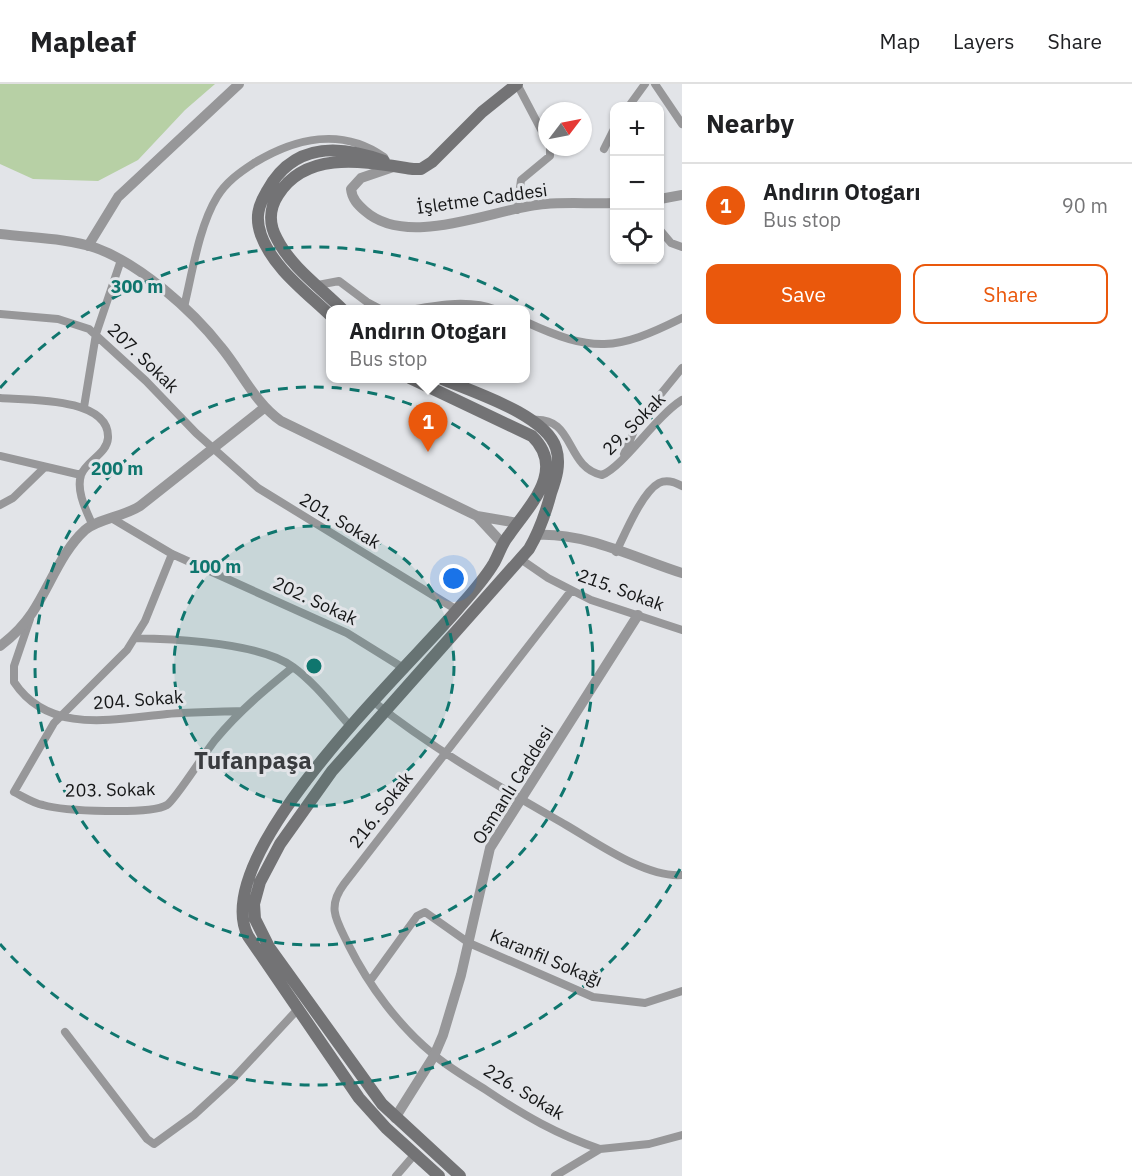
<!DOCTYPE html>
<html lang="en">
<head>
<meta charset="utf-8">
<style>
	:root { --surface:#fff; --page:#f6f6f6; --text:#202124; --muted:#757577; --line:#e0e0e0; --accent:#ea580c }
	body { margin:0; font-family:"IBM Plex Sans",sans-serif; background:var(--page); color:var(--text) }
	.controls { position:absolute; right:18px; top:18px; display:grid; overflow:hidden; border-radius:12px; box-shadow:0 2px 4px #0004 }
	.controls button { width:54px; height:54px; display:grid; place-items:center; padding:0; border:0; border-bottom:2px solid var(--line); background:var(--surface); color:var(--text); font:30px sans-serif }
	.compass { position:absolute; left:538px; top:18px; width:54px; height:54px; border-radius:50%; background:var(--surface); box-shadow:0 2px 4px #0004; rotate:58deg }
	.you { position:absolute; left:454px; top:495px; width:21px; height:21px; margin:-15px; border:4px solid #fff; border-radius:50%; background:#1a73e8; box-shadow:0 0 0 9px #1a73e833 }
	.badge { display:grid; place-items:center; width:39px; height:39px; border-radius:50%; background:var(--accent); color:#fff; font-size:20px; font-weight:700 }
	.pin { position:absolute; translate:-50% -50px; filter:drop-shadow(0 2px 3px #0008) }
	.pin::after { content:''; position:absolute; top:32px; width:21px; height:18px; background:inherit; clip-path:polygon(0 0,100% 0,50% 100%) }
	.popup { position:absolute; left:326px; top:221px; width:204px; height:78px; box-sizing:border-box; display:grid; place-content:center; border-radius:12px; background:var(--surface); filter:drop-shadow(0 2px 4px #0005); font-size:20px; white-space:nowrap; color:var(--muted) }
	.popup b { font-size:22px; color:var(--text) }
	.popup::after { content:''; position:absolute; left:50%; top:100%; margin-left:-12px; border:12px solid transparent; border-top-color:var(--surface) }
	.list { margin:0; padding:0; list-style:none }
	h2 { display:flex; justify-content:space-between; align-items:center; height:78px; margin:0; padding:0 24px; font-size:26px }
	h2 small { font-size:20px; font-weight:400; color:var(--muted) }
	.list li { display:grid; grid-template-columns:39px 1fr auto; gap:18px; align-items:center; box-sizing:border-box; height:84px; padding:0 24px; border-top:2px solid var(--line) }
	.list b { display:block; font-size:22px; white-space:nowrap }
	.list p { margin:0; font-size:20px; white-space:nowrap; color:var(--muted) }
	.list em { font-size:20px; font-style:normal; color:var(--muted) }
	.actions { display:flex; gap:12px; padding:18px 24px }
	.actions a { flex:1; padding:14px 0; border:2px solid var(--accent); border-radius:12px; text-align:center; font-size:21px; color:var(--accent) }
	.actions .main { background:var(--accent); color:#fff }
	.icon { flex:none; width:33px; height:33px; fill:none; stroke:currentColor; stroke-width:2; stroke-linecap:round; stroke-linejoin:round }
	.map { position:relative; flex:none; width:682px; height:1092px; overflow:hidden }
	header { display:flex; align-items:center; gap:36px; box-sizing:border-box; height:84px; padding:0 30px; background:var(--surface); border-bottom:2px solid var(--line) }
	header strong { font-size:28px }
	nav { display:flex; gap:33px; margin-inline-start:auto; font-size:21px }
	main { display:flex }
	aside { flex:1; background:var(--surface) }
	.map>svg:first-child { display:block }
	.green { fill:#b7d0a5 }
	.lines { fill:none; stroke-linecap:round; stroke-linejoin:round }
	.minor { stroke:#979799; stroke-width:8 }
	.tertiary { stroke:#979799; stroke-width:10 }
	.secondary { stroke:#737375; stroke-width:12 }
	.ring { fill:none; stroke:#0f766e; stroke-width:3; stroke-dasharray:10 8 }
	.labels { text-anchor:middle; stroke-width:6; stroke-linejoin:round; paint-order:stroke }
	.street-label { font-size:18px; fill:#151617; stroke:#e2e4e8 }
	.district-label { font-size:24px; font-weight:bold; fill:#3a3c3f; stroke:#e2e4e8 }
	.centre { fill:#0f766e; stroke:#e2e4e8; stroke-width:3 }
	.ring-label { font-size:18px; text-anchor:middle; font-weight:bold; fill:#0f766e; stroke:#e2e4e8; stroke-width:6; stroke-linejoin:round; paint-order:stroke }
</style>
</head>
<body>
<header>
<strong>Mapleaf</strong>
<nav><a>Map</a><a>Layers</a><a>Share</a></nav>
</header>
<main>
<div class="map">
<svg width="682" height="1092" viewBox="0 0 682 1092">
	<rect width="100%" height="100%" fill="#e2e4e8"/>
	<path class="green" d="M0 0H215L185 26 138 76 98 97 33 95 0 80Z"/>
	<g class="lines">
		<path class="minor" d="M517 0 547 57
			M655 0 682 40
			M629 22 645 0
			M604 65 614 45
			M517 126 521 96 550 72V63
			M660 146 671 159 682 163
			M318 201 339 197 367 218 382 226
			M184 223C192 190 199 142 217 113 226 98 240 88 254 79 295 54 342 43 384 73
			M409 226C438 221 469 215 497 226
			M0 230 58 235 89 245 146 297 196 349 258 404 457 526
			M526 238C593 269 616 267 682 234
			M0 314C27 316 110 313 108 354 107 370 86 377 81 391 76 407 86 426 92 440
			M84 323 96 250 121 176
			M531 336C576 331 564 383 602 391 624 382 655 333 682 316
			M624 370 638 338 682 284
			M0 372 81 391
			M0 421 13 414 45 383
			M113 435 172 470 347 549 405 585
			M616 468C625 450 642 408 659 399 667 395 675 398 682 402
			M172 470 145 537 127 566 54 639 14 708C24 713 33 719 43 721 63 727 150 731 167 721 176 715 205 668 216 655 239 627 266 605 293 583
			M519 474 548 494 591 516 682 546
			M571 507 344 800C326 824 337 837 349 862 369 902 399 942 433 970 449 984 469 995 486 1006 523 1031 558 1051 600 1065
			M30 535 14 582V598C49 651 114 635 167 630 192 628 217 628 241 627
			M135 554C175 555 261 559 293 583 315 599 333 623 351 643
			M374 618C434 666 500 703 566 741 597 759 646 794 682 791
			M370 897 417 832 425 828 469 859 593 913 645 919 682 907
			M65 948 147 1055 154 1060 194 1031 232 996 298 925
			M396 1092 415 1070
			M555 1092 600 1065 649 1060 682 1051"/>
		<path class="tertiary" d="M396 82 361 94 351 105C352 115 358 121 365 127 409 166 497 123 545 120 568 118 592 120 614 119
			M660 115 682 111
			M0 150C31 154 66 154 96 164 140 180 192 226 221 263 241 287 255 319 281 337L477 432 518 439
			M88 162 118 113 239 0
			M477 432 503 460
			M536 451C585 448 635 474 682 489
			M0 562C12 553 24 541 32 529 50 502 61 468 85 446 97 435 123 433 140 422L264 324
			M395 1034 434 972 443 951 461 891 490 764 638 531"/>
		<path class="secondary" d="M343 226C321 204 291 183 277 155 269 141 269 125 278 111 307 65 366 78 413 85H421L432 78 482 28 517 0
			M330 231C306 208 273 184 261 151 255 134 258 122 267 107 293 59 338 60 384 77
			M410 294 532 352C567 386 529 422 509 451 502 459 499 470 494 479 484 496 470 511 457 526 407 585 207 771 248 852L359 1014 386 1044 439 1092
			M440 294C472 308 545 330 556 364 561 380 556 395 551 409 546 428 539 448 529 465L332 687 280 760 260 798 254 820 255 835 269 863 382 1020 460 1092"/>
	</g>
	<circle cx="314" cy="582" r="140" fill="#0f766e" fill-opacity=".12"/>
	<g class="ring">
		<circle cx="314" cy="582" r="140"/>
		<circle cx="314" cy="582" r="279"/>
		<path d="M680 785A419 419 0 0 1 0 860M0 304A419 419 0 0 1 680 379"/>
	</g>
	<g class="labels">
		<g class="street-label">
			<text transform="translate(482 115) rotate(-8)" y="6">İşletme Caddesi</text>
			<text transform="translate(143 274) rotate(44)" y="6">207. Sokak</text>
			<text transform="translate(634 340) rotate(-45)" y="6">29. Sokak</text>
			<text transform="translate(340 437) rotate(31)" y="6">201. Sokak</text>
			<text transform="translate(621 506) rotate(20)" y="6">215. Sokak</text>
			<text transform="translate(315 517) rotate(25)" y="6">202. Sokak</text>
			<text transform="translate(138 616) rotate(-4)" y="6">204. Sokak</text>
			<text transform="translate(513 701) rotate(-58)" y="6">Osmanlı Caddesi</text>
			<text transform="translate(110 706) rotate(-1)" y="6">203. Sokak</text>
			<text transform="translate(381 726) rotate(-52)" y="6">216. Sokak</text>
			<text transform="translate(546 874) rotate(23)" y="6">Karanfil Sokağı</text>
			<text transform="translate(524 1008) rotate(31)" y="6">226. Sokak</text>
		</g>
		<g class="district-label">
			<text x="253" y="685">Tufanpaşa</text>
		</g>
	</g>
	<circle cx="314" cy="582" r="9" class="centre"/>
	<g class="ring-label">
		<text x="137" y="209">300 m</text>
		<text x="117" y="391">200 m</text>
		<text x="215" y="489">100 m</text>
	</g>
</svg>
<div class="controls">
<button>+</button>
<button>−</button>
<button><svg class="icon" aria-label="locate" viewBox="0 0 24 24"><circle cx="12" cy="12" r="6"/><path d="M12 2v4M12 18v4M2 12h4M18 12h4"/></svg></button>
</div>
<svg class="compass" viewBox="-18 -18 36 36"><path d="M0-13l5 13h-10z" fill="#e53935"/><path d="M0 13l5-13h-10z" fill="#757577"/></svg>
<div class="you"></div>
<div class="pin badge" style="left:428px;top:368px">1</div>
<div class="popup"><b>Andırın Otogarı</b>Bus stop</div>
</div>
<aside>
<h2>Nearby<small></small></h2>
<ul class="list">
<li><span class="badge">1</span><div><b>Andırın Otogarı</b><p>Bus stop</p></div><em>90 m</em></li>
</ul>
<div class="actions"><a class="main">Save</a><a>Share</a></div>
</aside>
</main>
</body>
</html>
